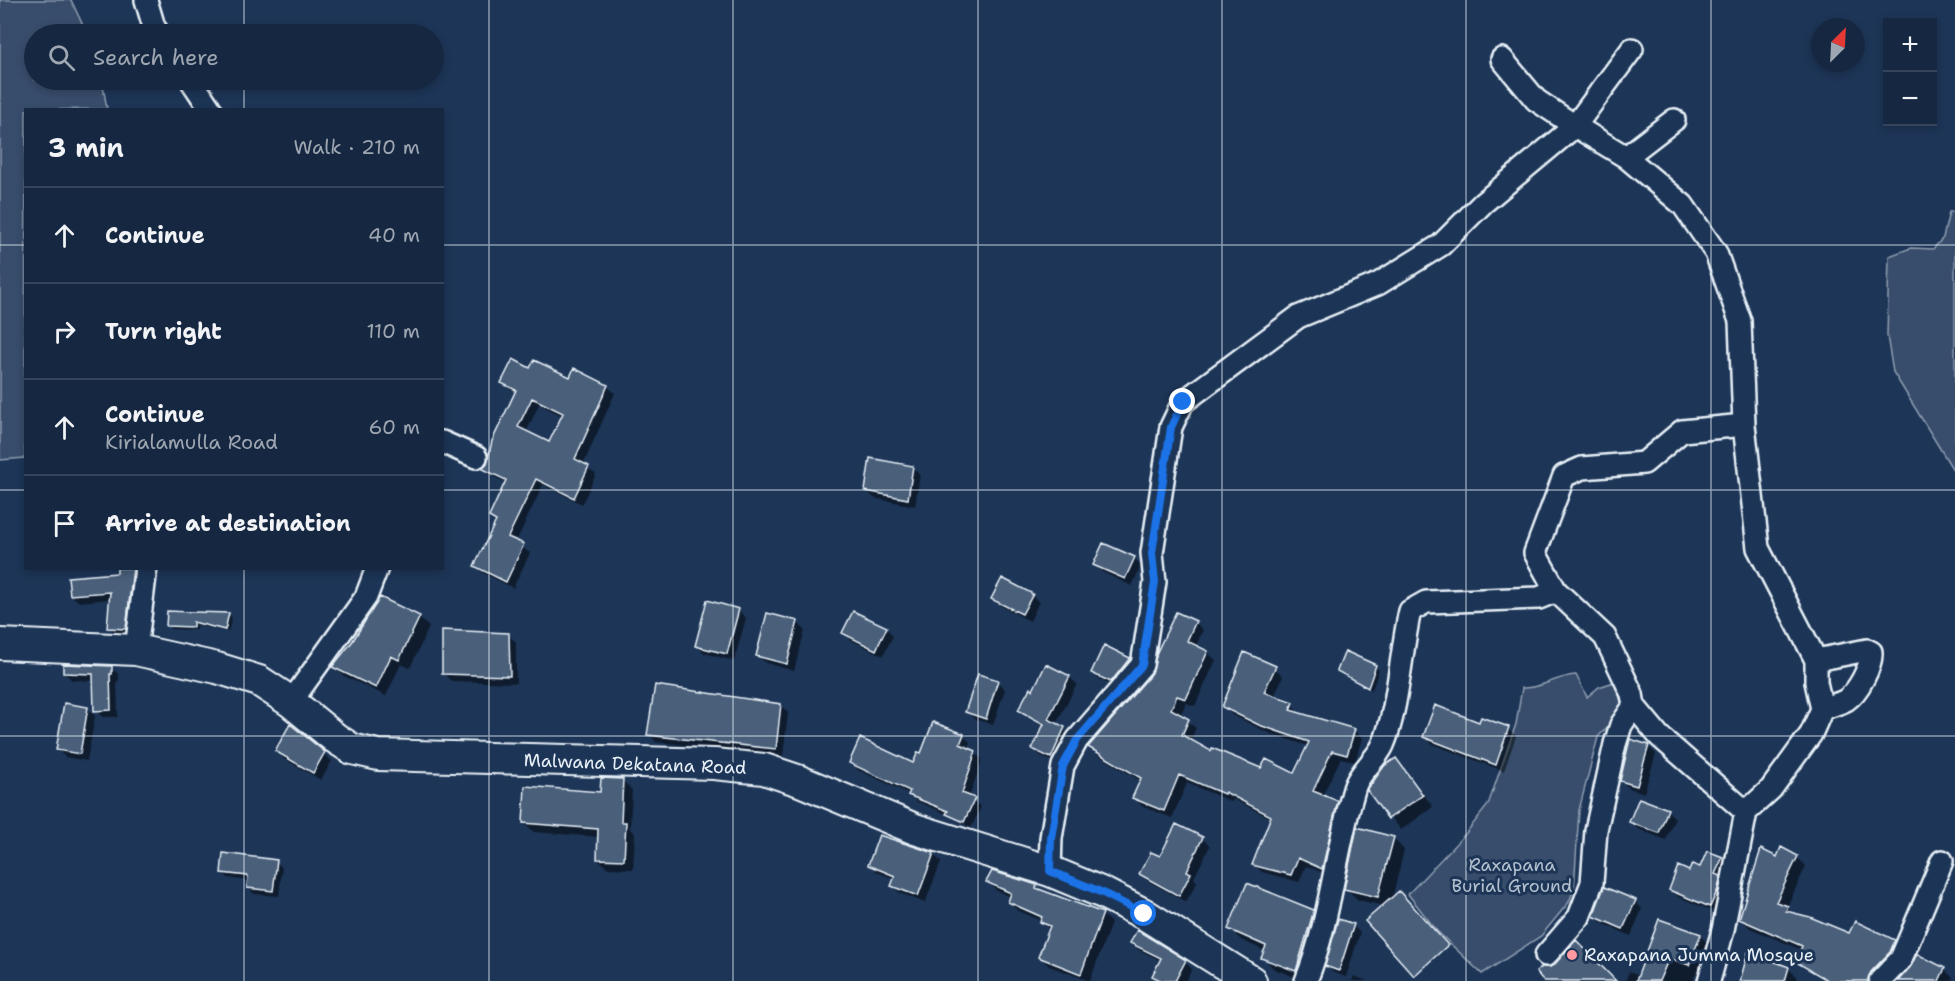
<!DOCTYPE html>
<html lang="en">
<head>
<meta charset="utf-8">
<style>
	:root { --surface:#162841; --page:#1f3048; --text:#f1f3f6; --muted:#9ea6b1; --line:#35445a }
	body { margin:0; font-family:"Shantell Sans",sans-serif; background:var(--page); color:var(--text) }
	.controls { position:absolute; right:18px; top:18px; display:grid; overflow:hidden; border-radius:0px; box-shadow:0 3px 9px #0003 }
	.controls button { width:54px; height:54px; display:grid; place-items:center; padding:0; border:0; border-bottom:2px solid var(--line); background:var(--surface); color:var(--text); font:30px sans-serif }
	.compass { position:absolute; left:1811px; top:18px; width:54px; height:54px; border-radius:50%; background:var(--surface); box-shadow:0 3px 9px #0003; rotate:24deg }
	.stop { position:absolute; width:18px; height:18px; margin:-14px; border:4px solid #1a73e8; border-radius:50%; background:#fff }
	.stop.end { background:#1a73e8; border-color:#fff; box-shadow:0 2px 6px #0008 }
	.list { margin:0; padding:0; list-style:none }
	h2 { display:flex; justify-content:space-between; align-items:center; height:78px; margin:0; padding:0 24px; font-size:26px }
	h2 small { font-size:20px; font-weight:400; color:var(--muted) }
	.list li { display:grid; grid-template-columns:39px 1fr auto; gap:18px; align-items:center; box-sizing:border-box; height:96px; padding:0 24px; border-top:2px solid var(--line) }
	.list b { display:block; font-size:22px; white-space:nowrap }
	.list p { margin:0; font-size:20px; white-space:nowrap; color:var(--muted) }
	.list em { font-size:20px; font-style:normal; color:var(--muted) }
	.icon { flex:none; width:33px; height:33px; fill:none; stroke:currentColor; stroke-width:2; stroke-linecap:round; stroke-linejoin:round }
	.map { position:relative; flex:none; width:1955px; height:981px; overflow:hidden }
	.search { position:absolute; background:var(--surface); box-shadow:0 3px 9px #0003; left:24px; top:24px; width:420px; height:66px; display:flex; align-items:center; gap:15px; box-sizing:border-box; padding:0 21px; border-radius:33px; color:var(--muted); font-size:22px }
	.panel { position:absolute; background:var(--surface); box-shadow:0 3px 9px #0003; left:24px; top:108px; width:420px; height:462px; border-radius:0px }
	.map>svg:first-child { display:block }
	.green { fill:#374d6c; stroke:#909fb2; stroke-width:1.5 }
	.shadow { fill:#0007; fill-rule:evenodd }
	.building { fill:#495e7a; stroke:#e8f1f8; stroke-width:1.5; fill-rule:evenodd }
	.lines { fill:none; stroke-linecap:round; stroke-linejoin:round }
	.street-casing { stroke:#e8f1f8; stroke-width:26 }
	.secondary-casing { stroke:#e8f1f8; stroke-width:34 }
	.street { stroke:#1d3557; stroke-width:21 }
	.secondary { stroke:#1d3557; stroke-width:30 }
	.route { stroke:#1a73e8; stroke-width:8 }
	.grid { fill:none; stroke:#e8f1f8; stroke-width:1.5; stroke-opacity:0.55 }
	.poi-dot { fill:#ff9aa2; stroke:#1d3557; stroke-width:2 }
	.labels { text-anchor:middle; stroke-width:6; stroke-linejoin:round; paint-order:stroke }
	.street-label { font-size:18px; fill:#e8f1f8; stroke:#1d3557 }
	.park-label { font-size:18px; fill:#b3c0ce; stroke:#1d3557 }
	.poi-label { font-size:18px; fill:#e8f1f8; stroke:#1d3557; text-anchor:start }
</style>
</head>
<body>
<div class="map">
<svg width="1955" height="981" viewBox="0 0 1955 981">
	<rect width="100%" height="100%" fill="#1d3557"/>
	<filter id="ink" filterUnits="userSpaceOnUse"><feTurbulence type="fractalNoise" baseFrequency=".0167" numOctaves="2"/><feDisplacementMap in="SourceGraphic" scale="12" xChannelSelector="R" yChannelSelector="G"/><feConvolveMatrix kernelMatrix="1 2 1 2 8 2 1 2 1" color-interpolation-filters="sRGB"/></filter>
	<g filter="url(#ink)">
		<path class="green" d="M0 0H71L87 34H34V80H102L107 109 26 110 25 458 0 460Z
			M1949 212H1955V473L1893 372 1887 336 1889 256 1911 248 1933 249 1943 238Z
			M1576 675 1587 697 1599 687 1614 682 1624 709 1598 737 1579 810 1574 889 1569 902 1541 936 1482 974 1437 931 1408 894 1466 833 1488 805 1516 724 1522 688C1541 689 1557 676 1576 675Z"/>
		<path class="shadow" d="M531 370 607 386 615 393 583 465 596 474 582 504 543 485 516 542 530 553 513 588 483 573 476 566 496 523 490 517 507 483 490 475 483 468 489 463 516 393 503 383ZM539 404 563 416 550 444 526 433Z
			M912 467 920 475 915 506 874 498 866 490Z
			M1134 558 1141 566 1132 586 1102 572 1094 565Z
			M118 568H140L133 636 117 634 109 627 111 599 79 602 71 595 119 574Z
			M1032 595 1039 602 1030 621 1001 606 993 599Z
			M738 610 746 618 734 661 704 653 697 645Z
			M168 613 229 614 232 618 228 632 196 625V630L171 629 168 626Z
			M419 618 429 627 410 668 401 664 386 696 344 676 334 667Z
			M797 622 805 630 794 671 766 663 758 656Z
			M1195 622 1203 630 1196 646 1207 652 1216 660 1195 706 1186 703 1180 716 1196 728 1190 741 1212 753 1262 770 1295 775 1308 746 1269 733 1232 715 1224 706 1275 668 1283 676 1274 697 1292 704 1299 714 1354 730 1362 738 1355 762 1341 758 1322 796 1337 802 1345 811 1331 876 1306 866 1299 882 1262 872 1253 864 1272 819 1233 799 1232 802 1187 783 1172 818 1142 806 1134 798 1141 781 1098 755 1090 747Z
			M886 628 893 636 883 656 851 640 844 632Z
			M508 635 516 642V683L451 681 444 674Z
			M1104 647 1129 659 1137 666 1118 688 1100 680 1093 673Z
			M1346 653 1379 670 1372 690 1339 670Z
			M112 668 119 675V681H117L118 717H103L96 710 95 681 72 680 64 673Z
			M1069 677 1077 684 1056 724 1072 736 1058 764 1041 756 1034 749 1044 726 1020 710 1034 692Z
			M997 682 1005 689 993 725 975 719 967 712Z
			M781 705 788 713 783 756 656 742 649 734Z
			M88 709 95 716 87 761 65 757 57 749Z
			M934 724 963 735 970 742 968 749 982 759 969 798 981 807 971 828 949 815 916 801 910 794 858 770 851 763 914 765 922 755Z
			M1480 724 1508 729 1516 736 1504 771 1432 744 1425 736Z
			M290 727 332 761 321 780 284 759 277 751Z
			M1631 741 1649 747 1656 754 1644 793 1629 788 1621 781Z
			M1396 759 1433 807 1401 830 1369 790Z
			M622 780 632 790 630 829 635 833 633 869 608 868 598 859 599 837 534 832 524 823 602 793Z
			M1667 810 1675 818 1666 840 1638 829 1631 822Z
			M1202 838 1210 846 1194 878 1197 882 1186 902 1148 881 1141 874 1161 858Z
			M1393 838 1404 850 1392 899 1434 930 1416 974 1405 964 1384 906 1358 900 1346 888Z
			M933 854 941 862 925 903 900 893 893 886 895 879 877 872 870 864Z
			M1797 857 1806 866 1787 907 1795 915 1850 935 1894 941 1903 950 1881 981H1825L1798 961 1802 950 1750 928 1741 919 1778 859Z
			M1722 858 1729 866 1718 913 1678 897 1671 889 1690 873Z
			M276 861 282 868 279 896 254 894 248 887 249 881 228 878 222 872Z
			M988 882 1036 886 1041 891 1102 914 1111 923 1090 981 1049 966 1040 957 1050 931 1042 921 1018 911 1009 902 1011 897 997 891Z
			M1635 901 1642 909 1631 936 1602 923 1595 916Z
			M1313 911 1325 923 1305 981 1274 969 1263 957 1265 951 1241 940 1230 929Z
			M1353 926 1360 933 1346 977 1334 973 1327 966Z
			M1700 935 1710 946 1700 975 1696 973 1693 981H1625L1629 972 1639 976Z
			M1132 943 1185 962 1192 969 1186 981H1160L1154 976 1162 961 1139 950Z
			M1788 968 1797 977 1796 981H1741Z
			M1944 969 1953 978 1952 981H1900Z
			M1354 976 1367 981H1352Z"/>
		<path class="building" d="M513 359 530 368 534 360 570 377 574 368 608 385 575 459 589 466 574 498 536 479 508 537 524 544 506 582 474 566 496 521 489 517 506 480 481 468 487 463 492 441 516 390 501 383ZM532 398 563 413 549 442 518 427Z
			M870 458 913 466 908 499 865 491Z
			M1103 543 1135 557 1125 579 1093 565Z
			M117 568H133L126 629 107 628 110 592 70 595 68 577 117 573Z
			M1002 578 1033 594 1022 614 991 599Z
			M380 597 420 616 399 660 391 656 376 688 332 667 352 642Z
			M707 600 739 609 727 654 695 646Z
			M167 611 193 612 229 613 225 630 193 622V627L166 626Z
			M853 611 887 627 876 650 842 633Z
			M1176 612 1196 621 1187 641 1208 651 1186 699 1177 696 1171 709 1189 719 1182 735 1211 751 1212 748 1261 768 1266 759 1294 773 1309 742 1259 725 1222 707 1244 652 1276 666 1264 692 1293 702 1290 710 1355 729 1347 755 1332 751 1313 791 1338 801 1322 869 1298 858 1291 875 1252 865 1271 816 1225 792 1224 794 1179 775 1164 811 1132 798 1141 778 1088 747 1152 673 1157 652Z
			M767 613 798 621 787 664 756 656Z
			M442 630 509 633 510 676 442 674Z
			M1104 645 1130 658 1111 682 1091 673Z
			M1345 651 1376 665 1368 688 1337 671Z
			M63 664 112 666V674H110L111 710 94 711 93 674 63 673Z
			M1046 664 1070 676 1048 719 1065 727 1051 758 1032 749 1044 724 1018 710 1030 688 1033 690Z
			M978 674 998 680 986 719 965 712Z
			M655 685 781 704 776 749 647 735Z
			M64 703 88 707 80 754 56 750Z
			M1435 705 1479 722 1481 717 1509 727 1496 765 1423 737Z
			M933 722 964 734 960 744 976 751 962 793 975 798 964 822 946 814 948 811 908 795 910 791 849 763 860 738 913 763 918 752 921 753Z
			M290 724 325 752 313 773 275 751Z
			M1630 739 1649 745 1637 786 1620 781Z
			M1396 758 1423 795 1388 819 1367 790 1385 765Z
			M601 778 623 779 621 822H626L624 860 597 859 598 829 523 823 525 786 600 792Z
			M1639 798 1668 809 1659 833 1629 822Z
			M1176 824 1203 837 1187 871 1191 873 1179 896 1139 874 1151 852 1160 856Z
			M1357 827 1394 837 1378 897 1344 889Z
			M879 835 934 853 918 896 891 886 895 876 868 865Z
			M1781 847 1798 856 1776 902 1788 906 1786 911 1810 917 1849 933 1855 921 1895 940 1890 952 1871 972 1868 981H1829L1796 962 1802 946 1739 919 1761 849 1777 857Z
			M1707 851 1723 857 1715 874 1721 876 1718 889 1710 907 1669 890 1678 866 1689 871 1692 864 1700 867Z
			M223 853 277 860 273 891 247 888 248 876 221 873Z
			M992 871 1037 885 1036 888 1103 913 1081 974 1038 957 1050 926 1040 922 1042 917 1008 902 1011 893 986 882Z
			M1247 883 1314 910 1296 971 1261 958 1266 946 1228 929Z
			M1604 887 1636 900 1623 929 1593 916Z
			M1399 891 1448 945 1414 976 1365 921Z
			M1338 919 1354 924 1339 971 1325 966Z
			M1659 919 1701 934 1689 965 1669 958 1659 981H1636Z
			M1137 930 1186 960 1175 981H1162L1152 976 1161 958 1130 943Z
			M1576 940 1616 981H1544L1536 972 1542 967H1550L1555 964Z
			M1748 952 1789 967 1785 981H1740Z
			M1917 954 1945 968 1939 981H1898L1910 967Z"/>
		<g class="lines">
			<defs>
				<path id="street" d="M146 0 154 27 159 34
					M1502 59 1536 100 1575 126 1632 49
					M191 80 211 110
					M1626 157 1674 120
					M1744 425 1682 431 1644 463 1582 468 1564 476 1535 553 1556 591 1605 637 1632 694 1634 706 1659 736 1746 812
					M442 442 476 457
					M136 650 146 568
					M1816 660 1867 650 1871 652C1872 666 1858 692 1846 700 1839 704 1829 706 1822 709
					M291 702 366 597 377 568
					M1050 871 1051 838 1063 766 1077 740 1142 665 1155 582 1152 553 1171 427 1183 402 1298 317 1378 284 1441 245 1483 203 1575 126 1626 157 1683 205 1716 253 1740 321 1744 425 1758 548 1816 660V682L1822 709 1811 734 1771 789 1746 812 1723 930 1709 981
					M1546 955 1579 917 1592 883 1596 830 1615 744 1621 725 1634 706
					M1306 981C1331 919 1335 850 1355 786 1361 770 1376 760 1383 745 1398 711 1401 649 1410 611L1426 602 1539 598 1556 591
					M1880 981 1901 959 1942 861"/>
				<path id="secondary" d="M0 644 136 650 217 668 259 681 291 702 335 738 352 749 378 755 714 764 764 769 800 781 915 829 1050 871 1103 893 1144 914 1251 981"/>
			</defs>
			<use href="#street" class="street-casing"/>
			<use href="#secondary" class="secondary-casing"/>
			<use href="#street" class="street"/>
			<use href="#secondary" class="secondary"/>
		</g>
	</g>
	<g class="lines" filter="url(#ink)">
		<path class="route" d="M1144 914 1103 893 1050 871 1051 838 1063 766 1077 740 1142 665 1155 582 1152 553 1171 427 1183 402"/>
	</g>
	<path class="grid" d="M244 0V34M489 0V981M733 0V981M978 0V981M1222 0V981M1466 0V981M1711 0V981M244 80V110M0 245H26M442 245H1955M0 490H26M442 490H1955M244 568V981M0 736H1955"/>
	<circle class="poi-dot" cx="1572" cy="955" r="6"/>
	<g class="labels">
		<g class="street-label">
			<text transform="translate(635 764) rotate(2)" y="6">Malwana Dekatana Road</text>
		</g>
		<g class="park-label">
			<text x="1512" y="871">Raxapana<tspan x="1512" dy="21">Burial Ground</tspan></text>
		</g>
		<g class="poi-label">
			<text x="1584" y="961">Raxapana Jumma Mosque</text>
		</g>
	</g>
</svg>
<div class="controls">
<button>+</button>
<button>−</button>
</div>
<svg class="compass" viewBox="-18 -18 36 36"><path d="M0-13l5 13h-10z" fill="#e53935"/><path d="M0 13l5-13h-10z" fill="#9ea6b1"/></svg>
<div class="stop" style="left:1144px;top:914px"></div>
<div class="stop end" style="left:1183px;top:402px"></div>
<div class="search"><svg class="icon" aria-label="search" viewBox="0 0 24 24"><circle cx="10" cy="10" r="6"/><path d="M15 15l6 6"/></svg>Search here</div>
<section class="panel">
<h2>3 min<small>Walk · 210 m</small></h2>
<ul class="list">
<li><svg class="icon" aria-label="ahead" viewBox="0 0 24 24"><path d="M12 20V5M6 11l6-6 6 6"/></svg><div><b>Continue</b></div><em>40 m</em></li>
<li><svg class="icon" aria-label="right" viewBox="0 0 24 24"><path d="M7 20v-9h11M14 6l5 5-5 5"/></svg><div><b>Turn right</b></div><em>110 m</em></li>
<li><svg class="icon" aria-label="ahead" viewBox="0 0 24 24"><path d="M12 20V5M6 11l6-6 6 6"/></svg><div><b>Continue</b><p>Kirialamulla Road</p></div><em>60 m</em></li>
<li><svg class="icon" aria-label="arrive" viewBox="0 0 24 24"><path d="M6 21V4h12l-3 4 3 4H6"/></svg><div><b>Arrive at destination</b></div></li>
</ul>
</section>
</div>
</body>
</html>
